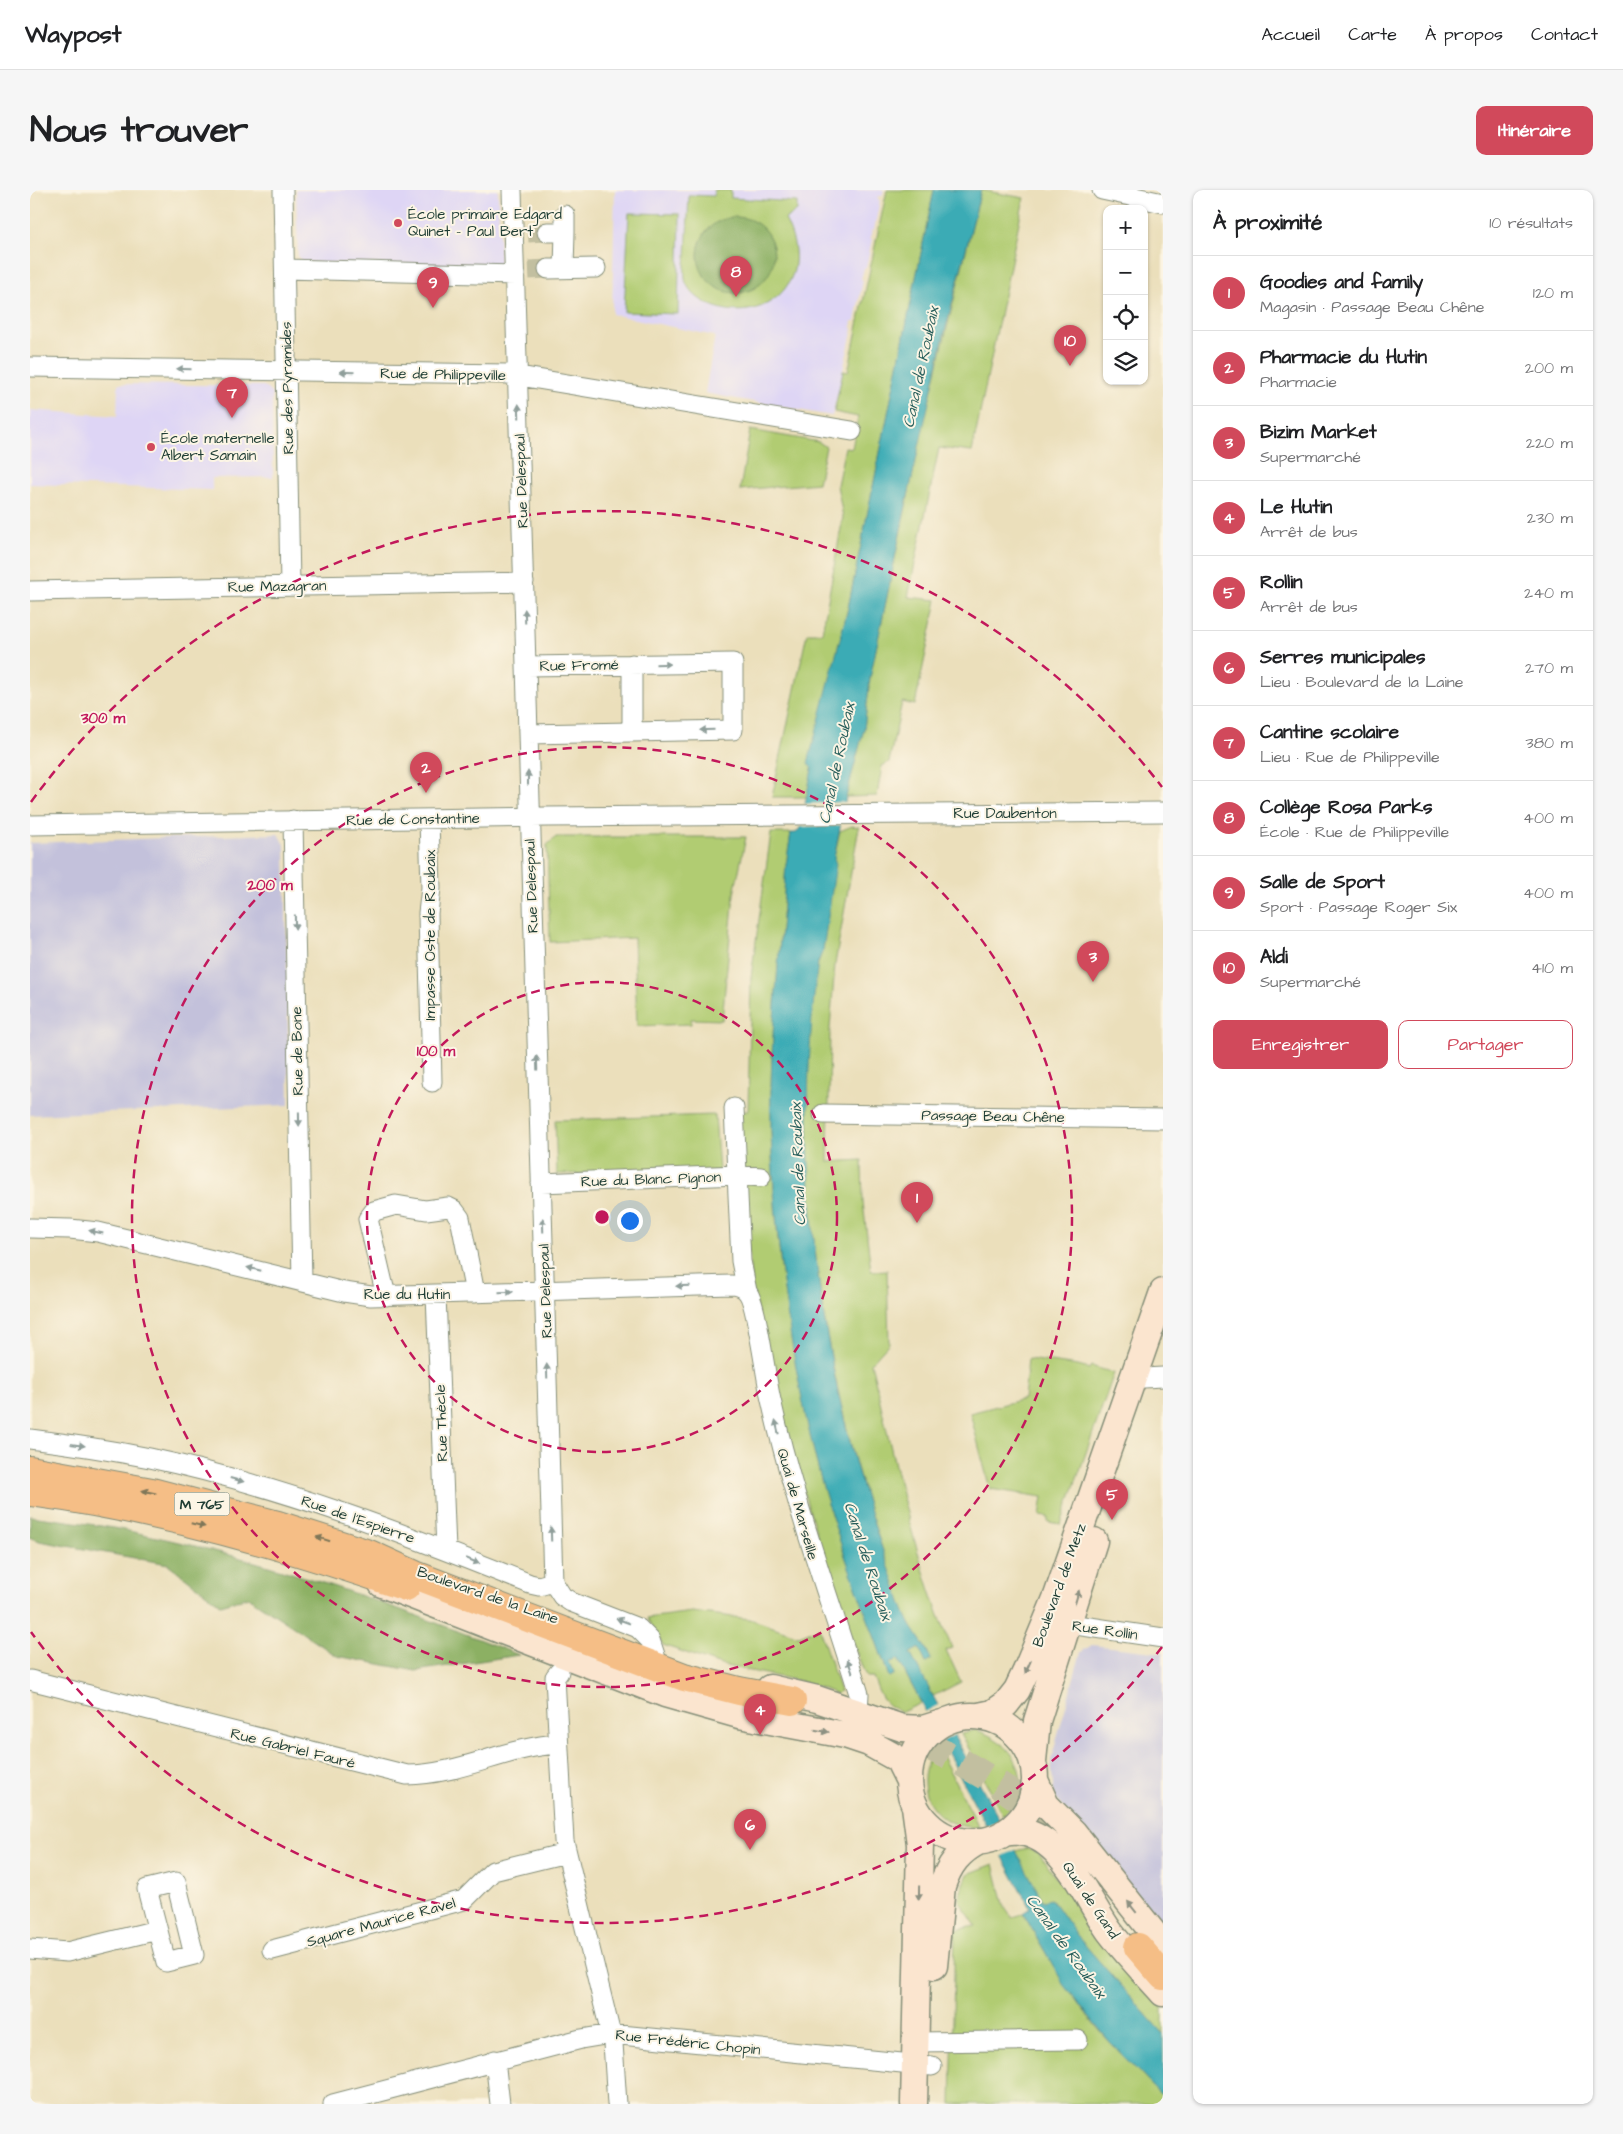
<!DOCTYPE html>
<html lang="fr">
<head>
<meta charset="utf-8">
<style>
	:root { --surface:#fff; --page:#f6f6f6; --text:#202124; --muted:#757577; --line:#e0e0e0; --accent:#d1495b }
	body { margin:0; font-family:"Architects Daughter",sans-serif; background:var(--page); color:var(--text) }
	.controls { position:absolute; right:15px; top:15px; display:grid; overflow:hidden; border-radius:10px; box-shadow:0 1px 4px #0004 }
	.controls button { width:45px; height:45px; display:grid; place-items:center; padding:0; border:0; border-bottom:1px solid var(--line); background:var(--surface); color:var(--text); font:25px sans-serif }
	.you { position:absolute; left:599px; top:1030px; width:18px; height:18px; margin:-12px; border:4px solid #fff; border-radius:50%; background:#1a73e8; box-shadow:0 0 0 8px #1a73e833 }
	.badge { display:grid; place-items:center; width:32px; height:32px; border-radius:50%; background:var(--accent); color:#fff; font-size:16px; font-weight:700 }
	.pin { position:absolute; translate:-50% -41px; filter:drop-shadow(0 1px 2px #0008) }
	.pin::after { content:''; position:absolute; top:26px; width:18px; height:15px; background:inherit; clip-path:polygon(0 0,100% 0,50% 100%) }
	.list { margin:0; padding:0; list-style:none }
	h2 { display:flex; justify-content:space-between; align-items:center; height:65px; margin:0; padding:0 20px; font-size:21px }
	h2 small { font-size:16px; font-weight:400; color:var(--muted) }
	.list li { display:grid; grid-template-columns:32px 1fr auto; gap:15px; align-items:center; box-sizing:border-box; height:75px; padding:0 20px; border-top:1px solid var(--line) }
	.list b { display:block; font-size:19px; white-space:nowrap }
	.list p { margin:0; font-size:16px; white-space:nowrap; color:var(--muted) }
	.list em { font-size:16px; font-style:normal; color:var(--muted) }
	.actions { display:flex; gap:10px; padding:15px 20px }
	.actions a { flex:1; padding:11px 0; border:1px solid var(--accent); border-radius:10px; text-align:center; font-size:18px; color:var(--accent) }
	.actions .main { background:var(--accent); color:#fff }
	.icon { flex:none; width:28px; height:28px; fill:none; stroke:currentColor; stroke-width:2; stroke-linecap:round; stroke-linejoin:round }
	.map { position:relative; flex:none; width:1133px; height:1914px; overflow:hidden; border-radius:10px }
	header { display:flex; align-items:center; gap:30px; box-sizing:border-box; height:70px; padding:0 25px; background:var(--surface); border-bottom:1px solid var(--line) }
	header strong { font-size:24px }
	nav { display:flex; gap:28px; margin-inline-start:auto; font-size:18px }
	.intro { display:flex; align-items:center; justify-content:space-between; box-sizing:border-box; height:120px; padding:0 30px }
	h1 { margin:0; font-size:35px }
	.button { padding:12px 22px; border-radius:10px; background:var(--accent); color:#fff; font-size:18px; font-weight:700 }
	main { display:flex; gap:30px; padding:0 30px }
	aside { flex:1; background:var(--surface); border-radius:10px; box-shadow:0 1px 4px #0004 }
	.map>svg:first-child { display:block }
	.built { fill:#ded5f5 }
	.industrial { fill:#c3c1db }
	.green { fill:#b1cc72; stroke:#688453 }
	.forest { fill:#8cb064; stroke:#56764c }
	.water { fill:#3aabb5; stroke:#2c7474 }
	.pier { fill:#ebdfbb }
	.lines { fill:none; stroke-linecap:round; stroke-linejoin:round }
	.street-tunnel { stroke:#c2bfa0; stroke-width:19; stroke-dasharray:19 9; stroke-linecap:butt }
	.primary-tunnel { stroke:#c2bfa0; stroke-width:28; stroke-dasharray:28 14; stroke-linecap:butt }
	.street-casing { stroke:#858e78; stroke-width:21 }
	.secondary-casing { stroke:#858e78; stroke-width:29 }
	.primary-casing { stroke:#858e78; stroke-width:30 }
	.street { stroke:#fff; stroke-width:19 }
	.secondary { stroke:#fbe5cf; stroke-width:26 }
	.primary { stroke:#f5be86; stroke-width:28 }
	.oneway { fill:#8f9e9a }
	.oneway2 { fill:#7f7759 }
	.oneway3 { fill:#8d9182 }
	.ring { fill:none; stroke:#c2185b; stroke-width:2.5; stroke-dasharray:9 6 }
	.poi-dot { fill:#d1495b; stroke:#fcf5e5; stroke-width:2 }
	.labels { text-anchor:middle; stroke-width:4; stroke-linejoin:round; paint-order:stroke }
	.shield { fill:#fcf5e5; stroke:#617469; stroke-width:1 }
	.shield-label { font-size:14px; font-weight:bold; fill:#1f3d34 }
	.poi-label { font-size:15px; fill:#1f3d34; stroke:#fcf5e5; text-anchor:start }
	.street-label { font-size:15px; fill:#1f3d34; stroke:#fcf5e5 }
	.water-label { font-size:16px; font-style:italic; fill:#275e5b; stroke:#fcf5e5 }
	.centre { fill:#c2185b; stroke:#fcf5e5; stroke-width:2.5 }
	.ring-label { font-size:15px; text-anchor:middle; font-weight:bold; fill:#c2185b; stroke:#fcf5e5; stroke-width:4; stroke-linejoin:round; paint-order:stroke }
</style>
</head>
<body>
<header>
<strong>Waypost</strong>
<nav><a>Accueil</a><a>Carte</a><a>À propos</a><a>Contact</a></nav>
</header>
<div class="intro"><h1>Nous trouver</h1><a class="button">Itinéraire</a></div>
<main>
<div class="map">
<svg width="1133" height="1914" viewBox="0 0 1133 1914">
	<rect width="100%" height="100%" fill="#fcf5e5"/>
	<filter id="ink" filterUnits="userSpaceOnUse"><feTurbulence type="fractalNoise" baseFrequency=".02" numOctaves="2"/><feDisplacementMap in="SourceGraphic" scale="10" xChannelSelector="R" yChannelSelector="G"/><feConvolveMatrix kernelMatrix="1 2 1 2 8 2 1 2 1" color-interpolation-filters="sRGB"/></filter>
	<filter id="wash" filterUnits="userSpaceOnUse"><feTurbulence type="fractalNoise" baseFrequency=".0096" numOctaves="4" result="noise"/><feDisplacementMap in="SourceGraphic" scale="20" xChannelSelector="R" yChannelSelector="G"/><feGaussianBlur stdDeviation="1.12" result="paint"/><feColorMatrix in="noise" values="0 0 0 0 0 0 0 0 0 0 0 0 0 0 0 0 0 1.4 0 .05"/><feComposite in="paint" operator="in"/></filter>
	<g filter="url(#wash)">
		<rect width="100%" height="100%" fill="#ebdfbb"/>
		<path class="built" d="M266 0H468L470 73 465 78 273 72 268 67Z
			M585 0H854L852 6H849L848 10H850L844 40H842L840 48 842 49 836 78H834L831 89 833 90 825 131H822L821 138H823L802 226 675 203 685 146 582 124Z
			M88 194 234 196 242 204 243 287 182 288V300L0 294V220L87 226Z"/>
		<path class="industrial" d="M248 644 255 655 259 915 0 925V653Z
			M1062 1455 1133 1463V1736L1024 1606 1021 1570 1051 1462Z"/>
		<path class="green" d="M684 0H701V8L767 12V21L755 29C763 45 768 62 764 80 752 123 699 132 667 107 662 103 656 96 655 89 654 82 655 73 656 66 657 46 658 25 659 5L684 6Z
			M857 0H904L818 418 780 574 782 579 777 607H742L777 443H792L813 327 807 295 815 257 822 258 828 227 804 222 813 181 818 182Z
			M951 0 994 8 942 262 909 258 878 407 907 410 885 515 872 512 859 572 852 576 847 606 816 607 834 539 840 488 892 240Z
			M599 23 650 24 648 124 594 122Z
			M720 240 789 252 796 257 788 293 710 300Z
			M822 636 829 637 805 774 800 838 798 972 832 970 833 1012 841 1081 857 1080 859 1153 841 1173C864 1269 883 1367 922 1458L916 1460 931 1492 903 1506 880 1463 889 1458 896 1473 901 1469C896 1457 888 1448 882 1437 874 1423 869 1406 864 1391 805 1234 772 1051 778 883 779 846 778 793 793 760L804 668 810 641Z
			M741 643H761L756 675C750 763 739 852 741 941 744 1051 760 1162 786 1270 804 1344 834 1416 859 1487V1473L868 1469 891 1513 872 1522C851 1514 851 1507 843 1487H836L814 1430 765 1275 722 1099 706 922 718 921 721 787Z
			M526 647H716L704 704 692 830 661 829V834L607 836 604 748 520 752 517 655Z
			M685 925 689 981 527 984 525 930Z
			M998 1169 1048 1176 1059 1179 1061 1176 1084 1183 1031 1334 1018 1332V1327L1010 1326 1013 1307 960 1299 940 1223 994 1209Z
			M662 1422 720 1429 769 1446 789 1438 810 1501 807 1504 775 1492 691 1475 633 1455 617 1428Z
			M946 1540C987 1553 1007 1592 973 1626L931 1543Z
			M907 1557 944 1627 949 1638C938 1637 925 1636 915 1629 889 1611 888 1580 907 1557Z
			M998 1658 1009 1663 1026 1688 1041 1705 1049 1701 1133 1811V1844L1047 1746 1021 1709 1013 1712 985 1661Z
			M964 1674 975 1718 982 1728 993 1723C1014 1762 1049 1820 1079 1851 1097 1870 1115 1888 1133 1907V1914H921L925 1740 946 1736 928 1709 938 1684Z"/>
		<path class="forest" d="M668 65a38 38 0 1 1 76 0a38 38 0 1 1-76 0Z
			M0 1326C36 1331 73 1335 108 1343 239 1370 366 1416 489 1465L386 1481 307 1466 218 1407 191 1415 138 1374 9 1351 0 1347Z"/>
		<path class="water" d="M904 0H951L914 145 876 315 840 488 834 539 816 607 804 668 806 674 793 760 788 772C761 979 790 1196 864 1391 869 1406 874 1423 882 1437 889 1448 896 1457 901 1470L896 1473 889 1458 880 1463 1013 1711 1021 1709 1047 1746 1133 1844V1907L1080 1852 1058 1825 1033 1793 993 1723 1000 1718 868 1469 860 1473 864 1484 859 1487C834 1416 804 1344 786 1270 759 1163 745 1051 741 941 739 852 750 763 756 675L761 643H766L770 638 782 579 778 573 818 418Z"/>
		<path class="pier" d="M816 612 813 635 768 637 772 614Z
			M910 1514 926 1544 909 1553 893 1523Z
			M972 1629 987 1659 969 1668 954 1638Z"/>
	</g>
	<g filter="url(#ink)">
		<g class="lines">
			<path class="street-tunnel" d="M498 43 517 42
				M499 80 518 79"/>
			<path class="primary-tunnel" d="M855 1538C913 1559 988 1600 1031 1644"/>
			<defs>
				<path id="street" d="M253 0 260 396
					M482 0 523 1392 532 1406 541 1412 608 1438 620 1450 625 1465
					M1072 0 1133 13
					M517 42H535V25
					M255 79 485 85
					M518 79 566 78
					M534 79 535 42
					M0 177 477 184 822 241
					M0 401 494 392
					M602 474V542
					M497 476 703 473V540L498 544
					M399 629 401 698 398 723 402 892
					M263 630 272 1091
					M0 635 516 627 1133 622
					M704 918 711 1071 717 1101
					M793 924 1133 929
					M511 993 708 985 731 987
					M0 1038 40 1039 68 1042 314 1102 341 1106 701 1095C708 1095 714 1097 718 1103 727 1115 736 1190 741 1210 763 1310 799 1406 829 1504L828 1523
					M406 1105 416 1360
					M356 1106 338 1029 344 1021 366 1015 396 1020 418 1017 424 1020 430 1028 445 1103
					M1114 1188 1133 1187
					M0 1249C40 1254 80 1260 120 1268 251 1296 376 1344 500 1394L509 1396 523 1392
					M1026 1432 1133 1448
					M529 1482 525 1487 534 1651 583 1853 587 1914
					M0 1490 377 1585C429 1585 477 1557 528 1554
					M146 1692 164 1765 136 1772 117 1699Z
					M0 1759 37 1762 127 1740
					M242 1760 434 1710 463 1681 536 1663
					M885 1852 1048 1850
					M465 1870 470 1914
					M303 1914 551 1849 581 1844 902 1876"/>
				<path id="secondary" d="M352 1394 635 1504 709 1525 815 1545 839 1553 868 1569 879 1591
					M740 1498 787 1509 872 1538 893 1539 912 1533
					M879 1589a63 63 0 1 1 126 0a63 63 0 1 1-126 0Z
					M949 1526 963 1523 976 1514 987 1500 996 1481 1027 1406 1133 1102
					M1003 1571 1007 1531 1064 1351
					M1005 1590 1016 1615 1044 1643 1133 1755
					M974 1643C1027 1630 1055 1708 1080 1742 1096 1763 1115 1783 1133 1803
					M904 1776 912 1696C919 1675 929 1661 950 1651
					M884 1914 890 1654 885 1616"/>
				<path id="primary" d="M0 1280 122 1302 248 1335 339 1364 385 1385 654 1487 709 1501 762 1511
					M0 1302C126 1319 256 1355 376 1397
					M1108 1757 1133 1786"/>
			</defs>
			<use href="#street" class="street-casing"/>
			<use href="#secondary" class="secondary-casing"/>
			<use href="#primary" class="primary-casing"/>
			<use href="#street" class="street"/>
			<use href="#secondary" class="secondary"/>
			<use href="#primary" class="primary"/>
		</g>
		<defs><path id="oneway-solid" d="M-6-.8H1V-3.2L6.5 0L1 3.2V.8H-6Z" transform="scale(1.25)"/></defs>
		<g class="oneway">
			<use href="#oneway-solid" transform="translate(154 179) rotate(-179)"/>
			<use href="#oneway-solid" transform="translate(317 182) rotate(-179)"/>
			<use href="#oneway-solid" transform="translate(489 221) rotate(-92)"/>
			<use href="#oneway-solid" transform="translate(495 426) rotate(-92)"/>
			<use href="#oneway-solid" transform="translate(633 474) rotate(-1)"/>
			<use href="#oneway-solid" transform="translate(677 540) rotate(179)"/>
			<use href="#oneway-solid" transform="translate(498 588) rotate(-90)"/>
			<use href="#oneway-solid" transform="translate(265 732) rotate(89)"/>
			<use href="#oneway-solid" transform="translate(507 873) rotate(-92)"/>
			<use href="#oneway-solid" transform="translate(269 929) rotate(89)"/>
			<use href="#oneway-solid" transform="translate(513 1035) rotate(-92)"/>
			<use href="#oneway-solid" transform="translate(66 1042) rotate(-168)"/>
			<use href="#oneway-solid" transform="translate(224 1079) rotate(-167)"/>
			<use href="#oneway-solid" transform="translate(653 1096) rotate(178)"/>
			<use href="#oneway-solid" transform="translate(476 1102) rotate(-1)"/>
			<use href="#oneway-solid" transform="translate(517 1181) rotate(-92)"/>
			<use href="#oneway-solid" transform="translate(747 1237) rotate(-103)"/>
			<use href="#oneway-solid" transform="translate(48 1255) rotate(7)"/>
			<use href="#oneway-solid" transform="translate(207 1290) rotate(15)"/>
			<use href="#oneway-solid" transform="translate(521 1344) rotate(-92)"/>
			<use href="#oneway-solid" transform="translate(443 1371) rotate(22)"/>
			<use href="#oneway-solid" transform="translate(593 1431) rotate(-159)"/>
			<use href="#oneway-solid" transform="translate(820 1476) rotate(-109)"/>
		</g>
		<g class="oneway2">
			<use href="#oneway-solid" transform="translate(119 1302) rotate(-168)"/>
			<use href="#oneway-solid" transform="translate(168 1335) rotate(14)"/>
			<use href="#oneway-solid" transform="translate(293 1349) rotate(-162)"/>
		</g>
		<g class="oneway3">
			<use href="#oneway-solid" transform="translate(1047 1407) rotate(-73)"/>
			<use href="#oneway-solid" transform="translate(998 1477) rotate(114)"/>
			<use href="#oneway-solid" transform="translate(792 1541) rotate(9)"/>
			<use href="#oneway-solid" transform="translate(889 1703) rotate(91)"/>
			<use href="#oneway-solid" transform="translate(1102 1717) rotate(-128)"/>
		</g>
	</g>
	<g class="ring">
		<circle cx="572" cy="1027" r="235"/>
		<circle cx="572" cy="1027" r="470"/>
		<path d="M1132 1457A706 706 0 0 1 1 1442M1 612A706 706 0 0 1 1132 597"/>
	</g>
	<g class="poi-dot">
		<circle cx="368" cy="33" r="5"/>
		<circle cx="121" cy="257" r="5"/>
	</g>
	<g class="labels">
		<rect class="shield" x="144.5" y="1302.5" width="55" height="23" rx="4"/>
		<g class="shield-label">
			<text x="172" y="1319">M 765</text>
		</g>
		<g class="poi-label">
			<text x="378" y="29">École primaire Edgard<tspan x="378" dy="17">Quinet - Paul Bert</tspan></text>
			<text x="131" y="253">École maternelle<tspan x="131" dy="17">Albert Samain</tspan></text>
		</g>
		<g class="street-label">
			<text transform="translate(413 184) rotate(1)" y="5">Rue de Philippeville</text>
			<text transform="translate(257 198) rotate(-91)" y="5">Rue des Pyramides</text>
			<text transform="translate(491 291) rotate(-92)" y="5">Rue Delespaul</text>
			<text transform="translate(247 396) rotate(-1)" y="5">Rue Mazagran</text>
			<text transform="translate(549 475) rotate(-1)" y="5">Rue Fromé</text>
			<text x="975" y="628">Rue Daubenton</text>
			<text transform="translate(383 629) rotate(-1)" y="5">Rue de Constantine</text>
			<text transform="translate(501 696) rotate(-92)" y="5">Rue Delespaul</text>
			<text transform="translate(400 745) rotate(-90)" y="5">Impasse Oste de Roubaix</text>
			<text transform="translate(267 861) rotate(-91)" y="5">Rue de Bone</text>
			<text transform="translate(963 926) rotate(1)" y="5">Passage Beau Chêne</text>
			<text transform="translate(621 989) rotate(-2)" y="5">Rue du Blanc Pignon</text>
			<text transform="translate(515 1101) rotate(-92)" y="5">Rue Delespaul</text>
			<text x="377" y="1109">Rue du Hutin</text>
			<text transform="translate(411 1233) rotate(-92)" y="5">Rue Thècle</text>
			<text transform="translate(768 1314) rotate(74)" y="5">Quai de Marseille</text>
			<text transform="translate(328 1329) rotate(19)" y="5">Rue de l'Espierre</text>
			<text transform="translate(1029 1395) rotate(-70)" y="5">Boulevard de Metz</text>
			<text transform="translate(458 1405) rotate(19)" y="5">Boulevard de la Laine</text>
			<text transform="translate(1075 1440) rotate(8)" y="5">Rue Rollin</text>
			<text transform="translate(263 1558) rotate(14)" y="5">Rue Gabriel Fauré</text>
			<text transform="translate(1061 1710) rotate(56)" y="5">Quai de Gand</text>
			<text transform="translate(351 1732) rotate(-15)" y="5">Square Maurice Ravel</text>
			<text transform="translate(658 1852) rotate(6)" y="5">Rue Frédéric Chopin</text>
		</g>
		<g class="water-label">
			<text transform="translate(890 177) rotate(-78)" y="6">Canal de Roubaix</text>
			<text transform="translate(806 573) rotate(-78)" y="6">Canal de Roubaix</text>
			<text transform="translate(767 974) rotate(-92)" y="6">Canal de Roubaix</text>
			<text transform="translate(839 1371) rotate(72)" y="6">Canal de Roubaix</text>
			<text transform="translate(1037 1756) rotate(54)" y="6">Canal de Roubaix</text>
		</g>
	</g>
	<circle cx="572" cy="1027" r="8" class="centre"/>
	<g class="ring-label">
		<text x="73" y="533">300 m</text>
		<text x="240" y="700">200 m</text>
		<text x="406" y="866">100 m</text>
	</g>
</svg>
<div class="controls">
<button>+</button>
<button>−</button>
<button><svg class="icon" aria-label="locate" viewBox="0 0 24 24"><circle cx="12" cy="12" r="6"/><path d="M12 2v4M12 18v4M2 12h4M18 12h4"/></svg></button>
<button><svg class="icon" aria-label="layers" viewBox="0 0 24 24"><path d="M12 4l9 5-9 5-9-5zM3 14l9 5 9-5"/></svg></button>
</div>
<div class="you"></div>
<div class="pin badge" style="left:887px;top:1033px">1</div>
<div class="pin badge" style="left:396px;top:603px">2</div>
<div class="pin badge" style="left:1063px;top:792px">3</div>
<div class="pin badge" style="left:730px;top:1545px">4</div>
<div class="pin badge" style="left:1082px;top:1330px">5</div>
<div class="pin badge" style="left:720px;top:1660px">6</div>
<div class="pin badge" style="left:202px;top:228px">7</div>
<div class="pin badge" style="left:706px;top:107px">8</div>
<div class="pin badge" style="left:403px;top:118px">9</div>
<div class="pin badge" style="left:1040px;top:176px">10</div>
</div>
<aside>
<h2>À proximité<small>10 résultats</small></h2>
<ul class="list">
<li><span class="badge">1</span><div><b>Goodies and family</b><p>Magasin · Passage Beau Chêne</p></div><em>120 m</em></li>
<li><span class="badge">2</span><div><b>Pharmacie du Hutin</b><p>Pharmacie</p></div><em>200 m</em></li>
<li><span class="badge">3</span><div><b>Bizim Market</b><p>Supermarché</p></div><em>220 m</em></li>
<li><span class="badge">4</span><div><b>Le Hutin</b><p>Arrêt de bus</p></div><em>230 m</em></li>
<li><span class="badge">5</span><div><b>Rollin</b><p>Arrêt de bus</p></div><em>240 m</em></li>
<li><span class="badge">6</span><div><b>Serres municipales</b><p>Lieu · Boulevard de la Laine</p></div><em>270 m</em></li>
<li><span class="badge">7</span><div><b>Cantine scolaire</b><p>Lieu · Rue de Philippeville</p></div><em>380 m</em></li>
<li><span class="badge">8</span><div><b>Collège Rosa Parks</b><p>École · Rue de Philippeville</p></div><em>400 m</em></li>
<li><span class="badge">9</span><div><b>Salle de Sport</b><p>Sport · Passage Roger Six</p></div><em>400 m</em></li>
<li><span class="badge">10</span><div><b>Aldi</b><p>Supermarché</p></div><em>410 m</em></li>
</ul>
<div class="actions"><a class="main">Enregistrer</a><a>Partager</a></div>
</aside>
</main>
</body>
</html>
